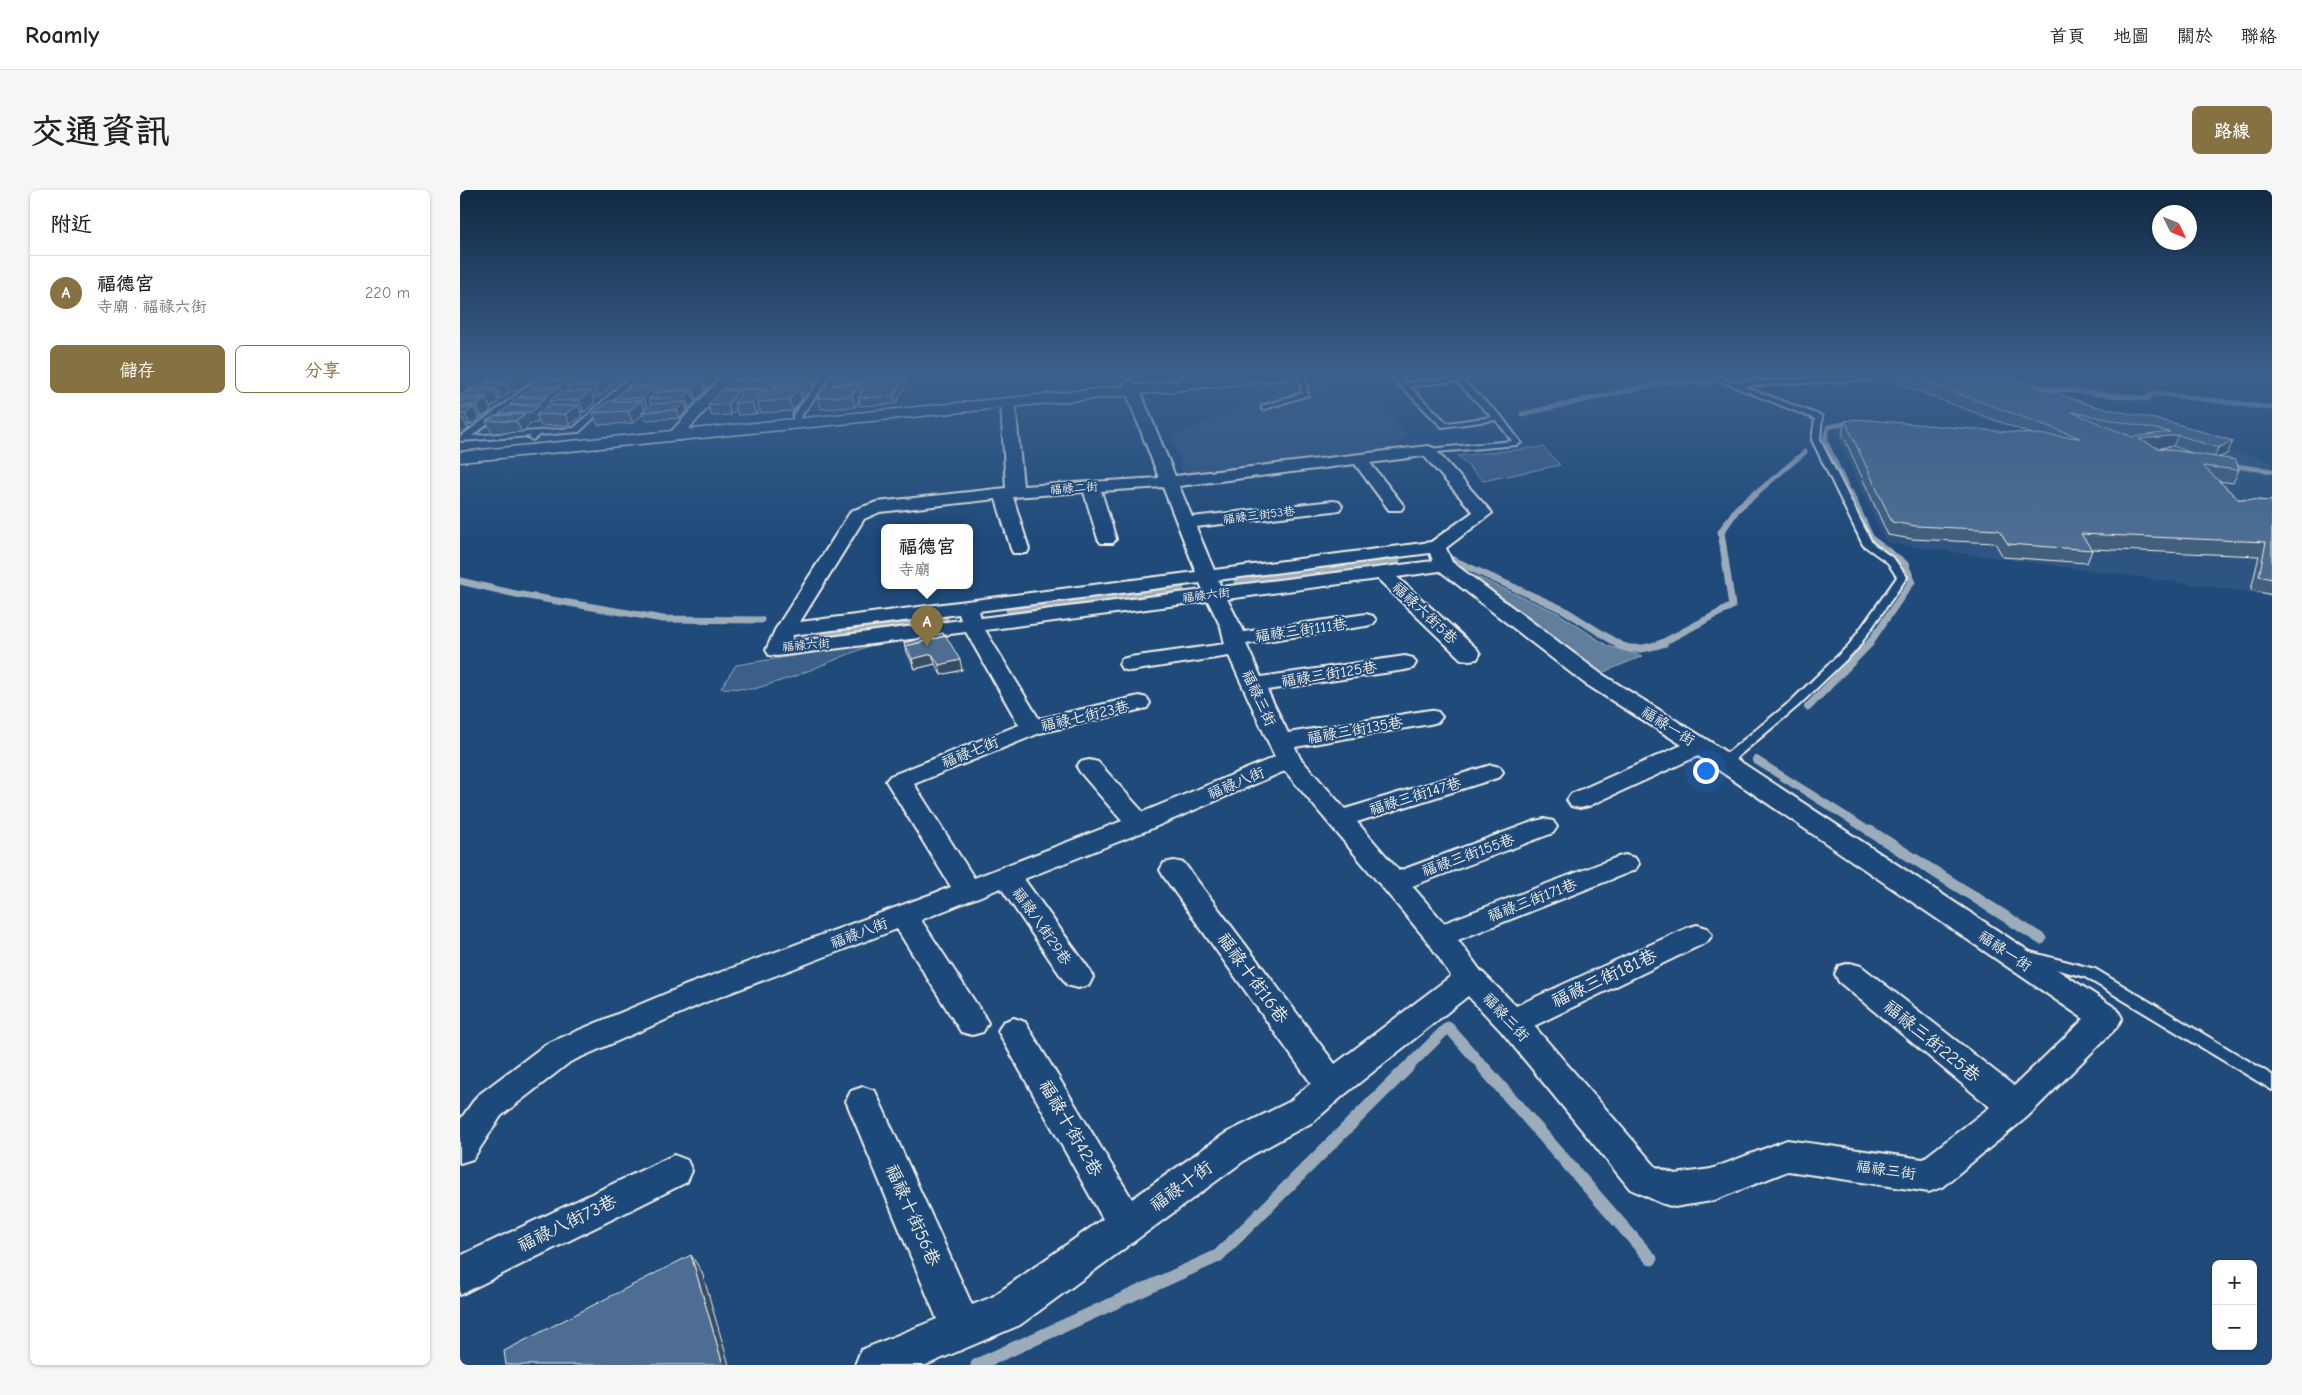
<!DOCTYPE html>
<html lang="zh-TW">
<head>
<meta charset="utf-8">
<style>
	:root { --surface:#fff; --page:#f6f6f6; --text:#222; --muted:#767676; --line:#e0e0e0; --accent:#857141 }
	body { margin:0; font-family:"Comic Neue","LXGW WenKai TC",sans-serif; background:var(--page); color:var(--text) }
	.controls { position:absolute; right:15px; bottom:15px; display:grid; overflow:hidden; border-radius:8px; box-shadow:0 1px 4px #0004 }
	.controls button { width:45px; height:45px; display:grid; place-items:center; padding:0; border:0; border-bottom:1px solid var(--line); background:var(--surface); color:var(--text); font:25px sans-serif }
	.compass { position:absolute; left:1692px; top:15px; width:45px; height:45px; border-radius:50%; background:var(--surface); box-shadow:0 1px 4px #0004; rotate:133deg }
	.you { position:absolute; left:1245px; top:580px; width:18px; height:18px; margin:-12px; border:4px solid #fff; border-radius:50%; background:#1a73e8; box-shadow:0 0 0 8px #1a73e833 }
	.badge { display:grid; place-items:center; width:32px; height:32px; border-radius:50%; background:var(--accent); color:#fff; font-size:16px; font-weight:700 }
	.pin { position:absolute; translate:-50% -41px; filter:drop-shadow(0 1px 2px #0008) }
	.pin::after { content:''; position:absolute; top:26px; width:18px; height:15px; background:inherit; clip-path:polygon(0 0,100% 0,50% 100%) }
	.popup { position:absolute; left:421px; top:334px; width:92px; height:65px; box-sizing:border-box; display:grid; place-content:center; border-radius:8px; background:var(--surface); filter:drop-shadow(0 1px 4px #0005); font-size:16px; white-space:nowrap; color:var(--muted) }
	.popup b { font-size:19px; color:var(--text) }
	.popup::after { content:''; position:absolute; left:50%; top:100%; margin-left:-10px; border:10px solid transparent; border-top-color:var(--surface) }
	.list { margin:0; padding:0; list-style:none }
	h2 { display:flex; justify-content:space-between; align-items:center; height:65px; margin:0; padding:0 20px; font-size:21px }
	h2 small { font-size:16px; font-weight:400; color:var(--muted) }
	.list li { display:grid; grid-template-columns:32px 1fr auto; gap:15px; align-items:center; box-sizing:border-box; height:75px; padding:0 20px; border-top:1px solid var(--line) }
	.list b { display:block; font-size:19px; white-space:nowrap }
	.list p { margin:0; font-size:16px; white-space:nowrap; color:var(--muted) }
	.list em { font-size:16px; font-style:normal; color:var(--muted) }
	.actions { display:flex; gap:10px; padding:15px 20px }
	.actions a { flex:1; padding:11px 0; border:1px solid var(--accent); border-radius:8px; text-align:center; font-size:18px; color:var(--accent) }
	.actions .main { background:var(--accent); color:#fff }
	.map { position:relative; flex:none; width:1812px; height:1175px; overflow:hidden; border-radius:8px }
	header { display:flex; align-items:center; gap:30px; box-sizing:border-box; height:70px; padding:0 25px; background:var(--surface); border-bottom:1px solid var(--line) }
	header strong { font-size:24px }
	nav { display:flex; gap:28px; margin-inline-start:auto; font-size:18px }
	.intro { display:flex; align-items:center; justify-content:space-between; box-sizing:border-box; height:120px; padding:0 30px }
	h1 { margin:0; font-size:35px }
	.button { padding:12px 22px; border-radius:8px; background:var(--accent); color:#fff; font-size:18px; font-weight:700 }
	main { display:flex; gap:30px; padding:0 30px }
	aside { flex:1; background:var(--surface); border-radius:8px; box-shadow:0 1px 4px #0004 }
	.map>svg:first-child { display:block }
	.built { fill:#2d5581 }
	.green { fill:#3a5f88; stroke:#97a8b8 }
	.water { fill:#627e9d; stroke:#9cacbb }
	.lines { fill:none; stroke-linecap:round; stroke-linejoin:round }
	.stream-far4 { stroke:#9cacbb; stroke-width:5 }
	.stream-far3 { stroke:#9cacbb; stroke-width:7 }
	.stream-far2 { stroke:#9cacbb; stroke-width:8 }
	.stream-far1 { stroke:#9cacbb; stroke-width:11 }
	.stream { stroke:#9cacbb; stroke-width:13 }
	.service-casing { stroke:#f4f1e8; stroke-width:4 }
	.minor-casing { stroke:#f4f1e8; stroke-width:4 }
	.secondary-casing { stroke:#f4f1e8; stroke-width:3 }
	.service { fill:#1f4a7a; fill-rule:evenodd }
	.minor { fill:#1f4a7a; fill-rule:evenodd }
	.secondary { fill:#1f4a7a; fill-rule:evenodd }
	.wall { fill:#425f7e; stroke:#f4f1e8; fill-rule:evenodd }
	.shaded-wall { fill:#364d66; stroke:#f4f1e8 }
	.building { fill:#4d6e92; stroke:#f4f1e8; fill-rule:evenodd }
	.labels { text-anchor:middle; stroke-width:4; stroke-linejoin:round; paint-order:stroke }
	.far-street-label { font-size:12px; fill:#f4f1e8; stroke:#1f4a7a }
	.street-label { font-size:15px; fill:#f4f1e8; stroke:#1f4a7a }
	.near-street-label { font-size:18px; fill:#f4f1e8; stroke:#1f4a7a }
</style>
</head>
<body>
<header>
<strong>Roamly</strong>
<nav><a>首頁</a><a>地圖</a><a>關於</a><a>聯絡</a></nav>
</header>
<div class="intro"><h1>交通資訊</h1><a class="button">路線</a></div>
<main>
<aside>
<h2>附近<small></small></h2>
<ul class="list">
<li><span class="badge">A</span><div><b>福德宮</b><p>寺廟 · 福祿六街</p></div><em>220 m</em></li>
</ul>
<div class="actions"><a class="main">儲存</a><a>分享</a></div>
</aside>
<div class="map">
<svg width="1812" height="1175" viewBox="0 0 1812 1175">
	<rect width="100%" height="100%" fill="#1f4a7a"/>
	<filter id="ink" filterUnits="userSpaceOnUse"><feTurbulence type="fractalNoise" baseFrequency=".02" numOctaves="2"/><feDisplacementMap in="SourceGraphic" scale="10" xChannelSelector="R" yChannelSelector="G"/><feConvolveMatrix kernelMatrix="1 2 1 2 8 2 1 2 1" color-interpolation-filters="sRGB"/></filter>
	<g filter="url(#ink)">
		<path class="built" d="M1253 184H1488L1812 271V408L1782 401 1426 353 1374 241 1386 238 1606 258 1409 184 1267 191Z
			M859 188 876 207 908 204 948 246 926 263 723 284 712 246 815 204 811 193Z"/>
		<path class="green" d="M1083 257 1100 275 1023 291 998 266Z
			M416 453 333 487 294 499 261 498 276 475Z"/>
		<path class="water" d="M1013 385 1098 423 1148 456 1183 466 1139 484Z"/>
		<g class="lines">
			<path class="stream-far4" d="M1283 192 1411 186
				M1566 196 1687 209 1694 203 1812 218
				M1062 224 1206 192H1250
				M1768 275 1812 281
				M1294 305 1345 262
				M1390 305 1365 250 1368 237 1384 234 1395 235"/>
			<path class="stream-far3" d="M1390 303 1411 349 1445 374 1452 391 1409 454
				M993 370 1104 420 1158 454
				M0 391 56 404 203 429 301 430
				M777 392 937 371
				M549 420 721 399
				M364 444 485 429
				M1200 454 1272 416 1261 342 1277 319 1296 303"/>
			<path class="stream-far2" d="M1156 453C1171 463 1188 458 1204 453
				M1348 517 1410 453
				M1296 570 1412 643"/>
			<path class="stream-far1" d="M1410 641 1581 749
				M946 879 988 837 1025 879"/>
			<path class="stream" d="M1024 878 1191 1069
				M517 1175 758 1066 947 878"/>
			<defs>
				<path id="service" d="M85 184H93L12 246 114 238 173 184H180L119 242 79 245 73 250 69 248 71 246 0 251V247Z
					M365 184H372L339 229H333V225Z
					M706 184H716L723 188 727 196 722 197 718 190Z
					M839 184H845L848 205 802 220V216L842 203Z
					M929 184H936L945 193 1000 188 1041 226 1061 253 1057 255 965 263 964 261 968 259 1052 251 1036 230 982 237ZM996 191 1032 227 987 233 949 196Z
					M1243 184H1253L1273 192 1412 187V189L1410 190 1282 196 1362 226 1360 250 1412 353 1434 369 1447 387 1397 459 1338 516 1268 575H1260L1258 572 1260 569 1330 512 1389 455 1437 387 1428 373 1403 355 1352 250 1355 229Z
					M1566 761 1635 779 1812 885V900L1625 787 1561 770 1558 766 1561 762Z"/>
				<path id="minor" d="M264 184H278L219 250H209L206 247 209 244Z
					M670 190 677 194 715 286 968 256 974 258 1032 323 986 358 992 372 1140 483 1249 551 1657 819 1662 828 1657 837 1567 927 1482 997 1469 1002 1328 981 1252 1011 1214 1017 1201 1013 1170 999 1041 841 1008 806 884 905 853 932 792 965 560 1135 466 1175H395L401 1160 477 1129 386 911 391 901 403 897 415 901 512 1115 532 1107 643 1029 538 841 543 832 554 828 565 832 672 1009 766 943 829 912 851 893 704 687 700 680 704 673 714 671 724 673 875 874 991 786 969 753 825 581 688 640 564 689 629 779 633 787 629 795 618 798 607 795 541 698 461 730 523 824 528 833 523 842 512 845 501 842 437 739 246 812 110 872 41 926 13 969 0 973V930L17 906 86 854 224 796 491 697 426 591 430 586 559 535 506 442 317 466 309 465 306 460 315 440 391 321 417 312 546 298 541 214 543 211H553L555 214 563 296 699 288 663 194ZM964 266 1013 322 971 352 754 380 736 337 873 321 879 320 882 316 879 312 873 311 732 327 719 296 895 274 929 320H941L944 316 910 273ZM703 297 736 382 340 432 404 329 420 322 536 309 551 359 553 363H567L569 359 553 307 624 302 638 349 641 353H653L656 349 641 301ZM970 363 973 371 761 397 758 390ZM980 381 1124 493 1222 555 1111 604 1107 610 1111 616 1120 618 1129 616 1238 566 1624 829 1554 896 1401 776 1390 773 1379 776 1375 784 1379 792 1530 917 1463 969 1327 950 1251 979 1215 984 1196 977 1074 836 1247 752 1252 745 1247 738 1237 735 1227 738 1056 816 1020 780 998 750 1175 680 1179 674 1175 668 1165 665 1155 668 984 733 952 696 1093 643 1097 637 1093 631 1084 629 1075 631 939 681 897 632 1040 587 1043 582 1040 577 1031 575 885 619 840 568 835 557 970 534 978 532 982 527 978 522 970 520 828 543 807 500 945 480 953 478 956 473 953 468 945 466 801 487 786 454 906 436 913 434 916 430 913 426 906 424 784 442 767 409 918 389 1001 469 1009 470 1017 469 1020 464 1017 459 937 387ZM740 393 743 400 521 428 519 421ZM748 411 761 437 765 454 670 467 662 469 659 474 662 479 670 481 769 466 815 567 683 622 638 572 629 570 620 572 617 577 620 582 662 631 514 688 454 594 580 543 687 518 690 513 687 508 679 506 579 529 525 440ZM499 424 501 430 331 452 333 445Z
					M214 965 227 970 232 981 227 992 0 1105V1066Z"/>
				<path id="secondary" d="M791 184H848L841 188 0 272V262Z"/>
			</defs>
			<use href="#service" class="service-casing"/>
			<use href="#minor" class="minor-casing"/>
			<use href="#secondary" class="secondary-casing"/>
			<use href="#service" class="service"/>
			<use href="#minor" class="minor"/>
			<use href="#secondary" class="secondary"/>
		</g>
		<path class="wall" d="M34 184H76L68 189 69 193 57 201H49V203L41 209H38L39 212 30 218 31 220 22 227H18L19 229 10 235H7L8 239 0 245V207L10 202 8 199 26 193 25 191Z
			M85 184H166L162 185 163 187 152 195 149 196 150 198 139 207H133L135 213 124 222H121L122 226 110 235 81 236 79 231 76 233 69 234 70 235 62 242 32 243 26 231 39 225 60 208 59 207 73 200 72 197 81 191 80 188Z
			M184 184H261L258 187H255L256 190 248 199H244L245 201 237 210H234L235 212 229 218H227V220L220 228 185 230 183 224 173 233 138 235 133 223 156 211 155 208 170 199 169 196 185 187Z
			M277 184H359V186L354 193H352L353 198 348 205H341L342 209 333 221 301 223 300 219 296 224 278 225 276 219 271 225 252 226 248 215 263 201V199L275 189 274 188Z
			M384 184H419L417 188 444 186 446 194 436 214 400 216 399 211 395 217 361 219 357 208 373 196 372 194 385 186Z
			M1260 184H1314L1302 188 1271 189Z
			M1412 184H1541L1630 215 1773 251 1767 264 1759 267 1779 280 1773 293 1759 291 1778 309 1812 311V405L1791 400 1799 366 1632 359V360L1627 373 1543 367 1535 353 1452 349 1428 345 1382 243 1385 231 1572 244ZM1713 256 1732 263 1700 258Z
			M483 443 502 480 481 485 475 474 455 479 445 458 444 453Z"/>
		<path class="shaded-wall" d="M61 184H66L69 193 57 201 52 190Z
			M67 184H76L69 189Z
			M111 184H120L123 190 107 196 110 203 103 207 98 196 108 190 107 188Z
			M162 184 163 187 152 195 148 185Z
			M247 184H254L256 190 248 199 244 188Z
			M318 184H322L324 192 318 195 316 187Z
			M352 184H359V186L354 193Z
			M414 184H419L415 190Z
			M1302 184H1314L1302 188Z
			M206 186 210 197 199 200 197 195Z
			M407 186 410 197 405 204 402 193Z
			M444 186 446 194 436 214 434 206Z
			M146 187 150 198 139 207 135 196Z
			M350 187 353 198 348 205 344 194Z
			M316 188 318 195H314L316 202 310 209 306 198Z
			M241 190 245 201 237 210 233 199Z
			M44 192 49 203 41 209 36 198Z
			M398 194 401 205 398 208 399 211 395 217 392 206Z
			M99 198 104 209 90 211 92 216 76 225 79 231 76 233 69 234 70 235 62 242 56 231H42L39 224 54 223 50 215 62 214 59 207Z
			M193 198 197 208 189 209 192 215 188 219 183 208Z
			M339 198 342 209 333 221 329 210Z
			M34 200 39 212 30 218 25 207Z
			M279 200 283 212 274 213 276 219 271 225 268 214Z
			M303 200 307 211 297 212 300 219 296 224 292 213Z
			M131 201 135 213 124 222 119 210Z
			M231 201 235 212 229 218 225 207Z
			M26 209 31 220 22 227 17 215Z
			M181 211 185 222H182L183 224 173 233 168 221Z
			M225 212 227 220 220 228 217 220Z
			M118 215 122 226 110 235 105 224Z
			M14 217 19 229 10 235 5 224Z
			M2 227 8 239 0 245V229Z
			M1718 245 1713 256 1674 261 1679 249Z
			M1773 251 1767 264 1753 270 1758 258Z
			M472 464 475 474 455 479 452 469Z
			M500 470 502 480 481 485 479 475Z
			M231 1065 242 1082 269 1175H263Z"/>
		<path class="building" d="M34 184H61L52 190 25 191Z
			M85 184H111L107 188H80Z
			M122 184H148L121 185Z
			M213 184H247L244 188 208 189Z
			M277 184H318L316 187 274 188Z
			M1445 184H1541L1630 215 1717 234 1773 251 1758 258 1718 245 1679 249 1698 258 1776 270 1779 280 1743 276 1778 309 1812 311V389L1799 386 1806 352 1621 344 1632 360 1548 354 1539 340 1456 336 1432 332 1385 231 1396 229 1620 248ZM1612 222 1710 242 1672 247Z
			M206 186 197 195 169 196 179 187Z
			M377 186H407L402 193 372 194Z
			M444 186 434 206 398 208 412 188Z
			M146 187 135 196H107L117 188Z
			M350 187 344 194 314 195 320 188Z
			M316 188 306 198 263 199 273 189Z
			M109 189 98 196 72 197 83 190Z
			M241 190 233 199 197 200 205 192Z
			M44 192 36 198 8 199 17 194Z
			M398 194 392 206 357 208 364 196Z
			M99 198 89 204 59 207 69 200Z
			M193 198 183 208H155L165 199Z
			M339 198 329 210 297 212 308 200Z
			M34 200 25 207H0V205L5 202Z
			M279 200 268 214 248 215 261 201Z
			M285 200H303L292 213H274Z
			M131 201 119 210 90 211 101 202Z
			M231 201 225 207 189 209 196 202Z
			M87 207 78 213 50 215 56 208Z
			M26 209 17 215 0 216V210Z
			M149 211H181L168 221 133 223Z
			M225 212 217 220 182 222 191 214Z
			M80 215 71 222 39 224 49 216Z
			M118 215 105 224 76 225 87 216Z
			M14 217 5 224H0V218Z
			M65 224 56 231H26L35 226Z
			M483 443 484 446 446 456 447 460 444 453Z
			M486 446 500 470 479 475 472 464 452 469 446 456Z
			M231 1065 263 1175H46L44 1161Z"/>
	</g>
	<linearGradient id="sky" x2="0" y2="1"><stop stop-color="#112943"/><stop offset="0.53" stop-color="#3c608d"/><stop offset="1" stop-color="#3c608d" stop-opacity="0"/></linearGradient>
	<rect width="1812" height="349" fill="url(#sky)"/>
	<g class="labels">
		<g class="far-street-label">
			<text transform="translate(614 298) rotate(-4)" y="4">福祿二街</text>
			<text transform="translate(799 325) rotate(-7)" y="4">福祿三街53巷</text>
			<text transform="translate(746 405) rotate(-7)" y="4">福祿六街</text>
			<text transform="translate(346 455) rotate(-5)" y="4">福祿六街</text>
		</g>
		<g class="street-label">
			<text transform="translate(965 423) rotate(43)" y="5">福祿六街5巷</text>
			<text transform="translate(841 440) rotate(-8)" y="5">福祿三街111巷</text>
			<text transform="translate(869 484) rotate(-9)" y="5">福祿三街125巷</text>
			<text transform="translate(799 508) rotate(65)" y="5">福祿三街</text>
			<text transform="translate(625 526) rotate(-13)" y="5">福祿七街23巷</text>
			<text transform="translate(1208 536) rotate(32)" y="5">福祿一街</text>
			<text transform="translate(895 540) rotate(-10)" y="5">福祿三街135巷</text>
			<text transform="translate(510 562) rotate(-22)" y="5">福祿七街</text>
			<text transform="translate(776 593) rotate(-23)" y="5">福祿八街</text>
			<text transform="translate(955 606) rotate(-17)" y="5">福祿三街147巷</text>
			<text transform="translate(1008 665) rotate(-20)" y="5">福祿三街155巷</text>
			<text transform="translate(1072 710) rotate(-21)" y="5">福祿三街171巷</text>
			<text transform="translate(582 736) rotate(55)" y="5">福祿八街29巷</text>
			<text transform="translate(399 743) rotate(-21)" y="5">福祿八街</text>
			<text transform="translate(1545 761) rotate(34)" y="5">福祿一街</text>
			<text transform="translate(1046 827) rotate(47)" y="5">福祿三街</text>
			<text transform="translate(1426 980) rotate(8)" y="5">福祿三街</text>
		</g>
		<g class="near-street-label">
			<text transform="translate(793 788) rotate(54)" y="6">福祿十街16巷</text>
			<text transform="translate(1144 788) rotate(-25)" y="6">福祿三街181巷</text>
			<text transform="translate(1472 851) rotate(39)" y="6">福祿三街225巷</text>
			<text transform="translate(611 938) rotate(60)" y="6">福祿十街42巷</text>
			<text transform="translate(721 996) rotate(-36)" y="6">福祿十街</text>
			<text transform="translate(453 1025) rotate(66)" y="6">福祿十街56巷</text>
			<text transform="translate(107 1033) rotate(-26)" y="6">福祿八街73巷</text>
		</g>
	</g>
</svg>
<div class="controls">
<button>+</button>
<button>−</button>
</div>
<svg class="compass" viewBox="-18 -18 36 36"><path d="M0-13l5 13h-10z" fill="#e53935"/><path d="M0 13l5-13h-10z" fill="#767676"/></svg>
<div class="you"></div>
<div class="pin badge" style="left:467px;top:457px">A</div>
<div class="popup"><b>福德宮</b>寺廟</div>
</div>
</main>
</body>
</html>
